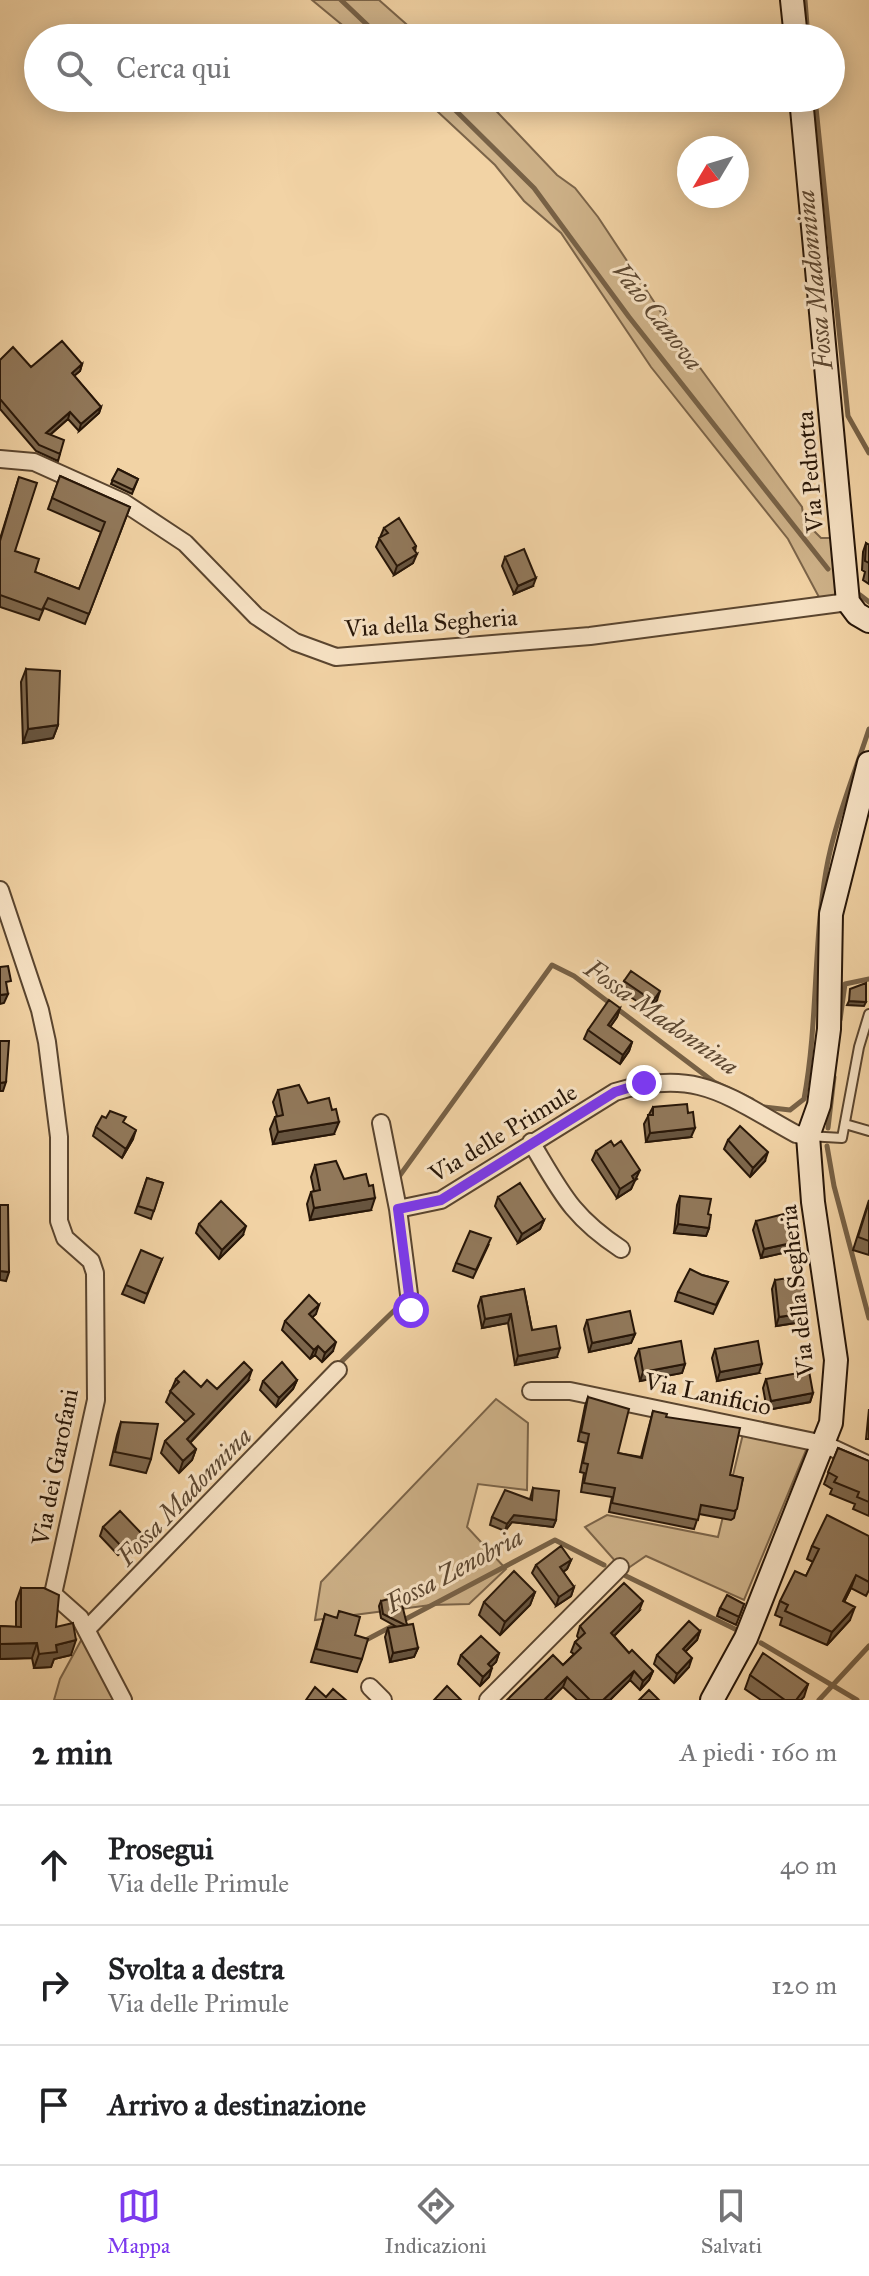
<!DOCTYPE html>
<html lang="it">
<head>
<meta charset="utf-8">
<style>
	:root { --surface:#fff; --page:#f2f2f2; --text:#202124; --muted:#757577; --line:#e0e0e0; --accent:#7c3aed }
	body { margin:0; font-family:"IM FELL Great Primer",serif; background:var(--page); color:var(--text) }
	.compass { position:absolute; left:677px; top:136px; width:72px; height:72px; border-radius:50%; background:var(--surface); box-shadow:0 4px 20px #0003; rotate:232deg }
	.stop { position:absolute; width:24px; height:24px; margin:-18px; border:6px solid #7c3aed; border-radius:50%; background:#fff }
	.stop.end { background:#7c3aed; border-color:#fff; box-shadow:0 2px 8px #0008 }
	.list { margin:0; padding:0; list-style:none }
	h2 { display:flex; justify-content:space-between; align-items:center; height:104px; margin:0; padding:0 32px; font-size:34px }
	h2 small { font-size:26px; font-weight:400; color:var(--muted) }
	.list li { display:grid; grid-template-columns:52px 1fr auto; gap:24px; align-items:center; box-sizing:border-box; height:120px; padding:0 32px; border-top:2px solid var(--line) }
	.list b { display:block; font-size:30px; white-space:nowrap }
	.list p { margin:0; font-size:26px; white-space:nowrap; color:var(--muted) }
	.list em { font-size:26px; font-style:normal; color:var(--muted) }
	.icon { flex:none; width:44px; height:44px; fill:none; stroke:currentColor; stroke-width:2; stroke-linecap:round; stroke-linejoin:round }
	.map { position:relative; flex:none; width:869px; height:1700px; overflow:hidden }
	.search { position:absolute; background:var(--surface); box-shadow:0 4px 20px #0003; left:24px; right:24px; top:24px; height:88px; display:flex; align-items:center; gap:20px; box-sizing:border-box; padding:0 28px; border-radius:44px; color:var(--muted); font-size:30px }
	.sheet { height:464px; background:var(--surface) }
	nav { display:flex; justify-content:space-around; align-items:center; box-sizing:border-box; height:112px; border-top:2px solid var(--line); background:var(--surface); font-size:22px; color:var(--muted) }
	nav a { display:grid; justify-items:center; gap:4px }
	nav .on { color:var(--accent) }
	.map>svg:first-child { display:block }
	.green { fill:#cfb38a; stroke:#7b6449; stroke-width:2 }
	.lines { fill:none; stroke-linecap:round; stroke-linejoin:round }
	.stream { stroke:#776146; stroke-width:5 }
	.lane-casing { stroke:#5a452f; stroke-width:12 }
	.street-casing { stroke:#5a452f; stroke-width:20 }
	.secondary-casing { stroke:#271608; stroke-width:26 }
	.lane { stroke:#f7e2c4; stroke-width:8 }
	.street { stroke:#f7e2c4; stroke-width:16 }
	.secondary { stroke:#f7e2c4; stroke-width:22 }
	.wall { fill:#7d674d; stroke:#271608; stroke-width:2 }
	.shaded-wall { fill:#66543f; stroke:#271608; stroke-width:2 }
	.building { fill:#91785a; stroke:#271608; stroke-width:2 }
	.route { stroke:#7c3aed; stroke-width:10 }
	.labels { text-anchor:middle; stroke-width:6; stroke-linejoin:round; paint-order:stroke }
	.street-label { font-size:24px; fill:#271608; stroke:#f7e2c4 }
	.water-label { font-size:26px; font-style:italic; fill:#5d4832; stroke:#f7e2c4 }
</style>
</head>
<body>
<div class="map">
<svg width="869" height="1700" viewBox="0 0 869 1700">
	<rect width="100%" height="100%" fill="#f2d3a5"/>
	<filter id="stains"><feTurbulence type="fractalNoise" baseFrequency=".0025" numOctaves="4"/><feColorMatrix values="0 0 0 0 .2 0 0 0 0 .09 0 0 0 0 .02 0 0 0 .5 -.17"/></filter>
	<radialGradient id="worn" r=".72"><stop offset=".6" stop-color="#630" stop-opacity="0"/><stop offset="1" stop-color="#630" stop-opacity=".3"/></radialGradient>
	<path class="green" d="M312 0H379L422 38H358Z
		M423 98H484L557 175 575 188 598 217 676 335 802 507 804 521 821 538H844L850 599H820L788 539 651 367 561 233 524 201 495 165Z
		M496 1399 528 1423 527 1490 478 1484 467 1527 506 1569 469 1604 431 1605 315 1620 321 1582Z
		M743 1434 807 1448 744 1600 646 1556 624 1571 585 1527 607 1515 718 1537Z
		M84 1635 115 1700H54L60 1679Z"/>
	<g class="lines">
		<path class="stream" d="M341 0 381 38
			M805 0 808 38
			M443 98 534 188 629 317 828 569
			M815 98 848 416 869 453
			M860 595 869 602
			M840 1020 845 984 869 979
			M764 1107 790 1110 804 1099C818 1023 813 947 826 871 834 824 854 775 869 729
			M828 1128 834 1077
			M827 1146 834 1186 869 1318
			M398 1178 552 965 574 976 714 1082 752 1100
			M338 1365 405 1300
			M626 1576 737 1630
			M366 1640 555 1540 604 1565
			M761 1643 857 1700
			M819 1700 869 1646"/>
		<defs>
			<path id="lane" d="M845 1124 869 1131
				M808 1136 842 1138 859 1047 869 1014"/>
			<path id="street" d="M0 459 34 462 123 502 185 543 256 616 295 642 336 657 590 636 848 602
				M0 890 40 1010 47 1042 59 1137V1221L65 1238 91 1261 95 1273 96 1400 53 1594 80 1618 123 1700
				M381 1123 398 1209 411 1310
				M531 1142C561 1192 571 1216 621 1249
				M398 1209 441 1200 615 1092C697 1067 727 1096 796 1134L808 1136
				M531 1391H570L824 1444 869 1465
				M87 1629 338 1370
				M370 1687 383 1700
				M488 1700 620 1567"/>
			<path id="secondary" d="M792 0 796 38
				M801 98 848 602 857 614 869 621
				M712 1700 746 1638 831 1423 836 1360 813 1202 808 1136 819 1105 829 1029 831 914 869 763"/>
		</defs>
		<use href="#lane" class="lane-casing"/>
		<use href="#street" class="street-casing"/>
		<use href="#secondary" class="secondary-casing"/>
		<use href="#lane" class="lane"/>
		<use href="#street" class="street"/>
		<use href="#secondary" class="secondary"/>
	</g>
	<path class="wall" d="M0 360 31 367 82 364 80 371 74 376 101 407 99 413 79 431 68 419 50 435 60 454 58 461 36 451 0 409Z
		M118 469 138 479 132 494 111 484Z
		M60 476 130 507 85 624 44 608 39 620 0 607V539L19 477 15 551 35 572 79 589 101 532 48 509Z
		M384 528 416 546 413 563 394 575 376 547Z
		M866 543 869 545V584L863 580 865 572 862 570 863 552Z
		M505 557 533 586 514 594 502 566Z
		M26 669 58 725 53 738 23 743 21 682Z
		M624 981 657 1000 650 1010 620 990Z
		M620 1008 617 1017 610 1027 632 1042 629 1051 620 1064 584 1039 588 1030Z
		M278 1090 308 1103 334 1134 273 1144 270 1129 275 1117 277 1116 273 1102Z
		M653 1107 691 1137 646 1142 644 1124Z
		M106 1118 133 1139 122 1158 93 1136 96 1127Z
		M728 1140 765 1161 750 1177 724 1149Z
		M596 1151 637 1179 634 1181 631 1189 617 1198 592 1160Z
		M315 1165 344 1179 371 1210 310 1220 307 1204 311 1192 314 1191 311 1177Z
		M147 1178 163 1183 151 1219 135 1213Z
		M680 1196 708 1214 709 1228 706 1236 674 1233 677 1205Z
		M498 1197 544 1220 540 1229 518 1243 495 1206Z
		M869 1200V1255L853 1250Z
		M756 1221 796 1242 792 1251 761 1258 753 1230Z
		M199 1224 243 1235 219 1259 196 1233Z
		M488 1246 473 1278 453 1271 456 1263Z
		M162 1259 144 1303 122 1294 126 1285Z
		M702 1275 728 1282 713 1314 675 1301 678 1292Z
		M775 1280 802 1322 776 1326 772 1289Z
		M524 1289 532 1330 557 1357 515 1365 508 1323 482 1328 478 1306 481 1297Z
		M316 1314 312 1317 333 1351 322 1362 315 1355 310 1359 282 1330 285 1321Z
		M587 1320 635 1334 631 1343 589 1352 584 1329Z
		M639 1349 685 1364 682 1373 640 1381 635 1358Z
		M715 1349 759 1373 717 1381 712 1358Z
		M176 1379 201 1387 217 1389 248 1381 190 1443 196 1449 192 1460 179 1473 161 1453 165 1441 186 1422 166 1402Z
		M766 1379 813 1393 810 1402 767 1410 763 1388Z
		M297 1380 293 1389 276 1407 260 1390 263 1381Z
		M588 1397 618 1453 641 1457 653 1411 666 1417 730 1475 743 1478 734 1518 731 1520 699 1514 694 1529 609 1512 612 1497 581 1492 584 1473 580 1472 586 1443 578 1441 585 1406Z
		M869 1409V1439H866Z
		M121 1422 151 1459 146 1473 110 1465 117 1435Z
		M838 1448 869 1461V1516L853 1509 855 1504 830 1494 832 1489 824 1484Z
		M533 1488 556 1520 553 1527 512 1522 505 1531 490 1525 492 1517 530 1499Z
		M103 1527 142 1534 139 1543 127 1554 123 1550 118 1555 100 1536Z
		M869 1536V1590L866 1596 851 1588 844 1602 850 1620 827 1645 780 1625 782 1618 775 1615 780 1601 806 1576 813 1562 807 1559 812 1546Z
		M571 1560 567 1569 563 1572 574 1587 571 1596 556 1606 532 1573 536 1565Z
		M21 1588 56 1627 71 1655 54 1659 51 1667 34 1668 32 1658 0 1659V1626L16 1627V1602Z
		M535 1592 530 1605 500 1635 479 1615 484 1602Z
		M381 1601 407 1625 418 1648 414 1657 390 1662 385 1637 388 1628 397 1627 381 1618 379 1606Z
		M744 1604 736 1625 717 1616 720 1608Z
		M639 1611 614 1636 629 1653 653 1671 649 1680 640 1690 630 1680 610 1700H577L563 1687V1665L574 1654 571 1652 575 1642 579 1639 577 1636 580 1626Z
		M325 1614 355 1635 362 1659 357 1672 311 1662Z
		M700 1631 697 1640 685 1652 689 1667 674 1683 654 1664 657 1655Z
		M499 1653 496 1662 491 1666 489 1677 480 1686 458 1664 461 1655Z
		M750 1675 808 1684 801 1700H761L745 1689Z"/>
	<path class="shaded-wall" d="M82 364 80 371 69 380 72 373Z
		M101 407 99 413 79 431 81 424Z
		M70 412 68 419 44 440 46 433Z
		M417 554 413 563 394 575 397 566Z
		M536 578 533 586 514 594 518 586Z
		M58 725 53 738 23 743 28 729Z
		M660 991 657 1000 650 1010 653 1001Z
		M8 994 4 1003 0 1004V995Z
		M849 1001 866 1002 864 1006 847 1005Z
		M620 1008 617 1017 605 1034 608 1025Z
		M632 1042 629 1051 620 1064 623 1055Z
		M6 1082 3 1091H0V1083Z
		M339 1122 334 1134 273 1144 278 1132Z
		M695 1128 691 1137 646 1142 650 1133Z
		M136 1130 133 1139 122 1158 126 1149Z
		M768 1152 765 1161 750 1177 753 1168Z
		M640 1170 631 1189 617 1198 620 1189 632 1176Z
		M375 1198 371 1210 310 1220 314 1208Z
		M544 1220 540 1229 518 1243 522 1234Z
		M678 1224 709 1228 706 1236 674 1233Z
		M246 1226 243 1235 219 1259 222 1250Z
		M796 1242 792 1251 761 1258 764 1249Z
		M0 1271 9 1272 6 1281 0 1280Z
		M319 1305 316 1314 306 1323 309 1314Z
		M806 1313 802 1322 776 1326 779 1317Z
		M511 1314 508 1323 482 1328 485 1319Z
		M635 1334 631 1343 589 1352 592 1343Z
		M336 1342 333 1351 322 1362 325 1353Z
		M318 1346 315 1355 310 1359 314 1350Z
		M560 1348 557 1357 515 1365 518 1356Z
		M685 1364 682 1373 640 1381 643 1372Z
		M762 1364 759 1373 717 1381 720 1372Z
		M252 1370 248 1381 183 1450 187 1439Z
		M297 1380 293 1389 276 1407 279 1398Z
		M813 1393 810 1402 767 1410 771 1401Z
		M196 1449 192 1460 179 1473 183 1461Z
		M514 1515 556 1520 553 1527 512 1522 505 1531 507 1524Z
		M142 1534 139 1543 127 1554 131 1545Z
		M127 1541 123 1550 118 1555 121 1546Z
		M571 1560 567 1569 557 1576 560 1567Z
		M856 1575 851 1588 838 1614 843 1601Z
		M574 1587 571 1596 556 1606 559 1597Z
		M535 1592 530 1605 500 1635 505 1622Z
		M643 1601 639 1611 608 1642 611 1633Z
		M855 1607 850 1620 827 1645 832 1632Z
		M700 1631 697 1640 679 1658 683 1649Z
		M76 1640 71 1655 54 1659 51 1667 34 1668 39 1654 56 1645Z
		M37 1643 32 1658 0 1659V1644Z
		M418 1648 414 1657 390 1662 393 1653Z
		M499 1653 496 1662 485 1673 488 1664Z
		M692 1658 689 1667 674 1683 677 1674Z
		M492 1668 489 1677 480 1686 483 1677Z
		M634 1671 630 1680 610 1700H603Z
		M653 1671 649 1680 640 1690 643 1681Z
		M567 1677 563 1687 550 1700H544Z
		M808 1684 804 1697 801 1700H796Z"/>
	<path class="building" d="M62 341 82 364 72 373 101 407 81 424 70 412 46 433 64 440 60 454 39 445 0 399V360L13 347 31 367Z
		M118 469 138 479 133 490 112 480Z
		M60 476 130 507 89 614 48 598 42 610 0 595V541L19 477 37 483 15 551 39 559 35 572 79 589 105 522 52 498Z
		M399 518 416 546 413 548 417 554 397 566 379 538 388 533 384 528Z
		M866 543 869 545V563L865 561Z
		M524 549 536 578 518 586 505 557Z
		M26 669 60 671 58 725 28 729Z
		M8 966 11 981 6 982 8 994 0 995V967Z
		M631 971 660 991 653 1001 624 981Z
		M866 983V1002L849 1001 850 989Z
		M609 1000 620 1008 608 1025 632 1042 623 1055 588 1030Z
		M0 1041H9L6 1082 0 1083Z
		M299 1085 308 1103 329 1098 332 1110 336 1109 339 1122 278 1132 275 1117 283 1115 278 1090Z
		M687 1104 688 1113 693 1112 695 1128 650 1133 648 1115H653V1107Z
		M110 1111 126 1117 123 1122 136 1130 126 1149 96 1127 102 1116 106 1118Z
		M740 1126 768 1152 753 1168 728 1140Z
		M611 1141 614 1146 621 1141 640 1170 632 1176 634 1180 620 1189 596 1151Z
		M336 1161 344 1179 366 1174 369 1186 373 1185 375 1198 314 1208 311 1192 320 1190 315 1165Z
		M147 1178 163 1183 154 1211 138 1206Z
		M520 1183 544 1220 522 1234 498 1197Z
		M680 1196 711 1199 708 1214 711 1215 709 1228 678 1224Z
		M221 1201 246 1226 222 1250 199 1224Z
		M869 1202V1241L858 1237Z
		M0 1205H8L9 1272 0 1271Z
		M788 1213 796 1242 764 1249 756 1221Z
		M470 1231 491 1238 476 1270 456 1263Z
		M141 1250 162 1259 147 1294 126 1285Z
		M690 1269 702 1275 728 1282 716 1305 678 1292Z
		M801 1276 806 1313 779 1317 775 1280Z
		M524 1289 532 1330 556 1326 560 1348 518 1356 511 1314 485 1319 481 1297Z
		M309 1295 319 1305 309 1314 336 1342 325 1353 318 1346 314 1350 285 1321Z
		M630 1311 635 1334 592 1343 587 1320Z
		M681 1341 685 1364 643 1372 639 1349Z
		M758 1341 762 1364 720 1372 715 1349Z
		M244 1362 252 1370 187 1439 196 1449 183 1461 165 1441 194 1414 170 1391 179 1382 176 1379 184 1371 201 1387 207 1380 217 1389Z
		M282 1362 297 1380 279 1398 263 1381Z
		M809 1371 813 1393 771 1401 766 1379Z
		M588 1397 629 1409 618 1453 642 1458 653 1411 667 1414 666 1417 740 1428 730 1475 743 1478 737 1509 734 1511 701 1505 698 1520 612 1503 615 1488 584 1483 588 1464 583 1463 589 1434 581 1432Z
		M121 1422 158 1424 151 1459 115 1452Z
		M838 1448 869 1461V1502L857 1497 859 1492 834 1482 837 1477 828 1472Z
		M533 1488 559 1491 556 1520 514 1515 507 1524 492 1517 505 1490 532 1500Z
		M120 1511 142 1534 131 1545 127 1541 121 1546 103 1527Z
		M827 1515 869 1536V1582L856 1575 843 1601 855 1607 832 1632 785 1611 788 1605 780 1601 795 1571 806 1576 819 1549 812 1546Z
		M561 1546 571 1560 560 1567 574 1587 559 1597 536 1565Z
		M514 1571 535 1592 505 1622 484 1602Z
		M624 1583 643 1601 611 1633 629 1653 632 1650 653 1671 643 1681 634 1671 603 1700H590L567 1677 544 1700H507L553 1655 563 1665 581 1648 575 1642 585 1633 580 1626Z
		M21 1588H44L59 1595 56 1627 73 1623 76 1640 56 1645 57 1652 39 1654 37 1643 0 1644V1626L21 1627Z
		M727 1595 744 1604 739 1617 720 1608Z
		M400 1596 407 1625H405L383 1614 381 1601Z
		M339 1611 360 1617 355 1635 368 1639 362 1659 316 1649 325 1614 337 1618Z
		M689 1621 700 1631 683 1649 692 1658 677 1674 657 1655Z
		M413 1624 418 1648 393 1653 388 1628Z
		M481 1636 499 1653 488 1664 492 1668 483 1677 461 1655Z
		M763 1653 808 1684 796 1700H785L750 1675Z
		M447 1686 461 1700H434Z
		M315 1687 326 1697 333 1689 346 1700H306Z
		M649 1690 659 1700H639Z"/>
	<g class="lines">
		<path class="route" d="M411 1310 398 1209 441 1200 615 1092 644 1083"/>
	</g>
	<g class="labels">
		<g class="street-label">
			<text transform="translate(810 472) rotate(-95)" y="8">Via Pedrotta</text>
			<text transform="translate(431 623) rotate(-4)" y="8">Via della Segheria</text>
			<text transform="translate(503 1133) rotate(-31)" y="8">Via delle Primule</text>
			<text transform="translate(797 1291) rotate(-96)" y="8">Via della Segheria</text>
			<text transform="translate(708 1394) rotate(12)" y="8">Via Lanificio</text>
			<text transform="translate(55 1467) rotate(-79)" y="8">Via dei Garofani</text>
		</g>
		<g class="water-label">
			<text transform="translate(814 280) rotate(-96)" y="9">Fossa Madonnina</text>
			<text transform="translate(658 316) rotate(52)" y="9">Vaio Canova</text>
			<text transform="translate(662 1017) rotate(35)" y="9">Fossa Madonnina</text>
			<text transform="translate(184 1496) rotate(-46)" y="9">Fossa Madonnina</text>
			<text transform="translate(454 1570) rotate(-28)" y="9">Fossa Zenobria</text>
		</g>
	</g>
	<rect width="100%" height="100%" filter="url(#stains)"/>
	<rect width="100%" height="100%" fill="url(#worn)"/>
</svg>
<svg class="compass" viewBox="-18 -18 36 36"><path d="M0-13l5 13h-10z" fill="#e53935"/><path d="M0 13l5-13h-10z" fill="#757577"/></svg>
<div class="stop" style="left:411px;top:1310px"></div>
<div class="stop end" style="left:644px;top:1083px"></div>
<div class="search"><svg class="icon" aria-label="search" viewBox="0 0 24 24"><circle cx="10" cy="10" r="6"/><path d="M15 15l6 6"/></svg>Cerca qui</div>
</div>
<section class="sheet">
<h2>2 min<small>A piedi · 160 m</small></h2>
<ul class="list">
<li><svg class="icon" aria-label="ahead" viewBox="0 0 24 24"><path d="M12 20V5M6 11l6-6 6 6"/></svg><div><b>Prosegui</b><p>Via delle Primule</p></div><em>40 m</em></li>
<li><svg class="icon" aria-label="right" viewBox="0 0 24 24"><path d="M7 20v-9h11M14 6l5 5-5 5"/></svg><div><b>Svolta a destra</b><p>Via delle Primule</p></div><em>120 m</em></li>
<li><svg class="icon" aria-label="arrive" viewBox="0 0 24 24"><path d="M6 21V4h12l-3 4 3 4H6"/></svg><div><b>Arrivo a destinazione</b></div></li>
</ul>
</section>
<nav>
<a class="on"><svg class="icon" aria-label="map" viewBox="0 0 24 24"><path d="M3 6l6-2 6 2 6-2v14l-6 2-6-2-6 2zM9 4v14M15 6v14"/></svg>Mappa</a>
<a><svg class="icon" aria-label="directions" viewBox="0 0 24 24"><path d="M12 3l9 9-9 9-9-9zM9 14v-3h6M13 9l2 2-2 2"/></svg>Indicazioni</a>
<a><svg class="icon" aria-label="saved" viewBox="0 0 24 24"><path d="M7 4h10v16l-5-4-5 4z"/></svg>Salvati</a>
</nav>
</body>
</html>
